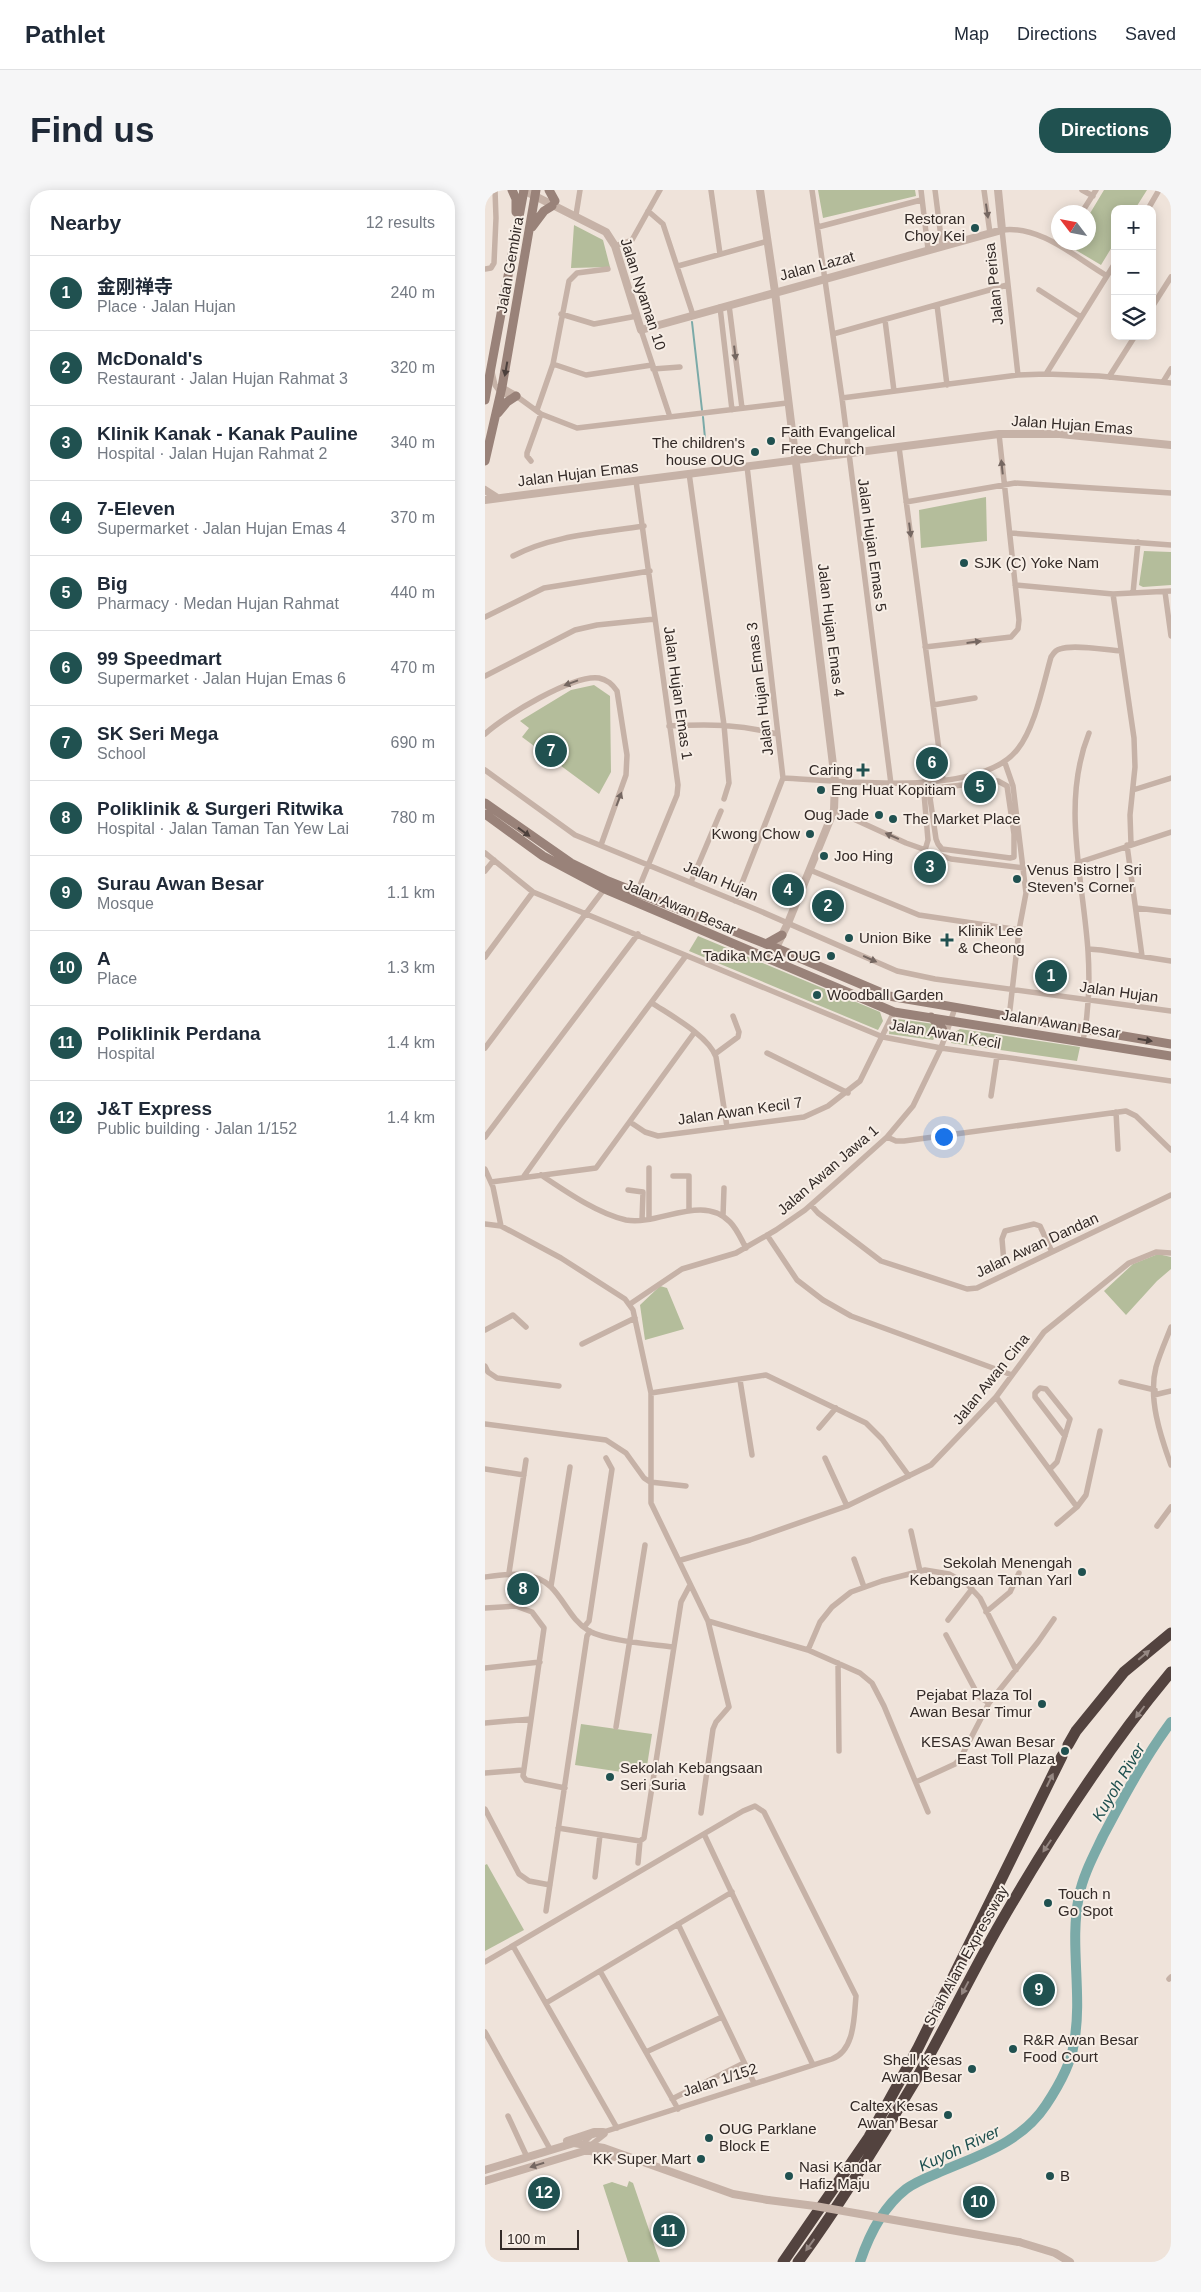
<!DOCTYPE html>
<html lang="en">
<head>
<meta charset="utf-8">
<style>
	:root { --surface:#fff; --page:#f6f6f7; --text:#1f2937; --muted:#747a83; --line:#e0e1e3; --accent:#205150 }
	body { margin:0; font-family:Helvetica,"Noto Sans SC",sans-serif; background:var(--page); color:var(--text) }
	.controls { position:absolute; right:15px; top:15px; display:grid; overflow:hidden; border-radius:10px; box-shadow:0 2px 12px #0003 }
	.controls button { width:45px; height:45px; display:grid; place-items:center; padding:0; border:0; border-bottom:1px solid var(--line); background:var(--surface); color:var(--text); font:25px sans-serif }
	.compass { position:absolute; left:566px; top:15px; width:45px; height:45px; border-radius:50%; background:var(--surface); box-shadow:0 2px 12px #0003; rotate:302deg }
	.scale { position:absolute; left:15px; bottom:12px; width:79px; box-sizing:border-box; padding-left:5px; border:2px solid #332a27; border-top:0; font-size:14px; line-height:18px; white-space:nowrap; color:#332a27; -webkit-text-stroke:4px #f7eee6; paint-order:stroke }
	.you { position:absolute; left:458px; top:946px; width:18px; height:18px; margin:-12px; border:4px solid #fff; border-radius:50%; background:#1a73e8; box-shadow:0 0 0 8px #1a73e833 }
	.badge { display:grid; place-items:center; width:32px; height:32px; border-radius:50%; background:var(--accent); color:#fff; font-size:16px; font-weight:700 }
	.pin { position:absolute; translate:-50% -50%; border:2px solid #fff; box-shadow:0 1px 5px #0006 }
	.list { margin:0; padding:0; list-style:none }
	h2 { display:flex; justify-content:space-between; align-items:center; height:65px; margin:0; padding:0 20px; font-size:21px }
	h2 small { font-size:16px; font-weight:400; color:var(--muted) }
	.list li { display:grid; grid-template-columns:32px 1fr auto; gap:15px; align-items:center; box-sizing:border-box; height:75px; padding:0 20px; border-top:1px solid var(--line) }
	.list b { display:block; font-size:19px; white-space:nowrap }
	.list p { margin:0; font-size:16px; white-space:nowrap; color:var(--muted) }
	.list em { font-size:16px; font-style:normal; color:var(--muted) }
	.icon { flex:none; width:28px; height:28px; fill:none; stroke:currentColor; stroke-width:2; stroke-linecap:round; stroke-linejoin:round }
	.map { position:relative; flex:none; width:686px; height:2072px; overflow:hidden; border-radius:20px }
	header { display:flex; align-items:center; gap:30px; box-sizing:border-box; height:70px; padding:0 25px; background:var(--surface); border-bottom:1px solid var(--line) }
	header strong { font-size:24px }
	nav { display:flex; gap:28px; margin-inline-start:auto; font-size:18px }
	.intro { display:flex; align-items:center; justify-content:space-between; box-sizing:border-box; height:120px; padding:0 30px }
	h1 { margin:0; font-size:35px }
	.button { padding:12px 22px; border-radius:20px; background:var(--accent); color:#fff; font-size:18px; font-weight:700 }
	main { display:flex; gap:30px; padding:0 30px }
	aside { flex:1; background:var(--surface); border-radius:20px; box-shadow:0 2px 12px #0003 }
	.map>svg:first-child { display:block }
	.green { fill:#b4bd9b }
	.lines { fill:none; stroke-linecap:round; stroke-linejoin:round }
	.stream { stroke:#7baaa8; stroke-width:2 }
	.river { stroke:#7baaa8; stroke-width:10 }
	.minor { stroke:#c6b2a7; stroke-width:5.5 }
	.tertiary { stroke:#c6b2a7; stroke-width:8 }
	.secondary { stroke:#998279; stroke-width:9 }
	.motorway { stroke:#53433f; stroke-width:11 }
	.tertiary-bridge { stroke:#c6b2a7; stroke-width:8 }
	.oneway { fill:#756761 }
	.oneway2 { fill:#4c403c }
	.oneway3 { fill:#958782 }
	.poi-dot { fill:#205150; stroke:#f7eee6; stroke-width:2 }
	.labels { text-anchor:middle; stroke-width:4; stroke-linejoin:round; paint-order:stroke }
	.poi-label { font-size:15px; fill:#332a27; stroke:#f7eee6; text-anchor:start }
	.street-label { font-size:15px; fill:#332a27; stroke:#f7eee6 }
	.water-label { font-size:16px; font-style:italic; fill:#205150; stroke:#f7eee6 }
</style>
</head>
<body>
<header>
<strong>Pathlet</strong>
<nav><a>Map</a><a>Directions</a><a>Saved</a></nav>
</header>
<div class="intro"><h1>Find us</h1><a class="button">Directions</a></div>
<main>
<aside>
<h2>Nearby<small>12 results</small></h2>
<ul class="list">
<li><span class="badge">1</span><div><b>金刚禅寺</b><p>Place · Jalan Hujan</p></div><em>240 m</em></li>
<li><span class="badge">2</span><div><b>McDonald's</b><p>Restaurant · Jalan Hujan Rahmat 3</p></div><em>320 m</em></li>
<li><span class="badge">3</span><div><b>Klinik Kanak - Kanak Pauline</b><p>Hospital · Jalan Hujan Rahmat 2</p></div><em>340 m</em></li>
<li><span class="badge">4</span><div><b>7-Eleven</b><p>Supermarket · Jalan Hujan Emas 4</p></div><em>370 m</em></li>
<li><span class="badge">5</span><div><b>Big</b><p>Pharmacy · Medan Hujan Rahmat</p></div><em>440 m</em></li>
<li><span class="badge">6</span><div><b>99 Speedmart</b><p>Supermarket · Jalan Hujan Emas 6</p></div><em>470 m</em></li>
<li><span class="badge">7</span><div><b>SK Seri Mega</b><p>School</p></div><em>690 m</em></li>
<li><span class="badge">8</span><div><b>Poliklinik &amp; Surgeri Ritwika</b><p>Hospital · Jalan Taman Tan Yew Lai</p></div><em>780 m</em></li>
<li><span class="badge">9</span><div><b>Surau Awan Besar</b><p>Mosque</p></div><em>1.1 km</em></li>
<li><span class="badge">10</span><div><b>A</b><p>Place</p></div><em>1.3 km</em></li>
<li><span class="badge">11</span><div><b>Poliklinik Perdana</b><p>Hospital</p></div><em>1.4 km</em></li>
<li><span class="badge">12</span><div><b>J&amp;T Express</b><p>Public building · Jalan 1/152</p></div><em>1.4 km</em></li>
</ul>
</aside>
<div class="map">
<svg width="686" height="2072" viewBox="0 0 686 2072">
	<rect width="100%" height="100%" fill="#efe3da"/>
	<path class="green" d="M333 0H430L431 6 338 28Z
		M619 0H662L650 19H630V52L616 75 584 56 586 53 604 52V25Z
		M89 35 118 50 125 77 86 78Z
		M501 307 502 351 436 358 434 320Z
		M659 361 686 362V395L658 397 654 395Z
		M109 495 125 506 126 582 114 604 37 547 44 538 35 531 86 500Z
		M213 746 395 822 398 831 393 840 204 761Z
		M413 829 449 834 453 843 448 850 404 844 405 836Z
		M475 839 595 857 592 871 466 853 467 844Z
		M673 1064 686 1067V1079L672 1091 641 1125 619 1101 648 1074Z
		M175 1096 182 1098 199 1139 160 1150 155 1115Z
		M96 1534 167 1544 162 1576 152 1575 150 1584 90 1575Z
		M2 1674 39 1740 0 1761V1675Z
		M144 1991 148 1993 175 2072H143L118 1995 127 1992 142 1997Z"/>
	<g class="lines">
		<path class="stream" d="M207 132 217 220
			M218 227 220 248"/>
		<path class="river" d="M375 2072C384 2045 398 2017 421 1999 430 1992 443 1987 455 1982 494 1965 536 1953 561 1915 573 1897 586 1874 589 1853 598 1805 584 1754 594 1706 598 1685 609 1665 618 1646 638 1608 660 1567 686 1532"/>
		<path class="minor" d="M226 0 235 64
			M327 0 357 208 406 594
			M436 0 443 59
			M450 0 457 55
			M499 0 505 43
			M597 0 608 6
			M663 19 674 0
			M163 21 178 34 208 125
			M597 22 611 0
			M91 25 95 0
			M333 37 436 10
			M130 56 147 50 175 0
			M193 76 283 51
			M0 79 6 78 9 73 11 28 10 0
			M554 100 596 127
			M244 115 257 218
			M452 115 462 195
			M235 117 247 220
			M667 117 686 87
			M76 124 109 134 152 126
			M400 130 409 201
			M156 140 185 227
			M348 144 522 95
			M68 174 101 185 167 175
			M168 179 195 177
			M7 182 10 195 16 203 34 208 56 224 92 238 302 213
			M561 184 630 73
			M533 185 517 40C555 35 590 67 622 86
			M624 187 650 146
			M678 192 686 179
			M17 197 33 206
			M357 208 533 185 561 184 614 186 686 193
			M52 220 68 174 84 91 92 83 123 79
			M414 257 458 590
			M46 271 42 266V263L56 224
			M204 283 239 535 244 593 239 609
			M421 312 530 293 686 303
			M525 343 686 355
			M28 366C68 345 115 343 159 336
			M530 395 628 404 686 401
			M680 402 686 446
			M648 403 653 352
			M628 404 649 548 650 577 645 625 646 654
			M0 427 59 398 165 381
			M440 457 526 447 533 439 534 430 514 244
			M0 486 90 440 112 435 170 429
			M448 515 490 508
			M184 536C223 534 255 534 292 544
			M0 544C19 526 89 484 114 488 123 490 127 494 132 501L142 565 141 585 116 655
			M520 573 528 596 541 703 534 740 524 828
			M0 580 90 645 275 721 412 781 450 789 686 821
			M298 588C355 591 494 608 532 560 550 538 558 495 566 467 568 464 570 460 575 459 588 454 621 460 636 461
			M513 591 522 596 529 644V667L525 668 457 659 453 654 451 649 445 608 451 598Z
			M438 592 443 650 440 660
			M648 600 686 588
			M349 620 421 653 466 669 539 678
			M642 655 657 766
			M0 663 48 702 398 847 456 858 686 891
			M592 673 686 642
			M325 680 434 725 534 740
			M0 681 9 670
			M206 692 236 621
			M151 705 192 605 193 595 151 291
			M250 711 298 588 262 276
			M651 718 686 722
			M603 759 616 760 686 771
			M0 767 48 702
			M167 813C185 825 224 846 231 867L242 937
			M598 851C604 821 605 791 603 761 598 688 576 613 604 543
			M0 858 120 698
			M282 863 363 903
			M230 864 253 847 254 842 248 826
			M506 906 512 866
			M631 922 633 959
			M145 932 160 942 173 946 319 927 343 916 375 891 409 822
			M0 947 153 744
			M402 947 411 951H419L641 921 651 926 686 960
			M164 978V1029
			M0 979 8 997 16 1036
			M56 985C80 1001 113 1024 141 1030 174 1036 217 1003 245 1032 252 1039 256 1049 261 1058
			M39 986 76 934 200 767
			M188 986H204V1021
			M6 992 111 978 209 843
			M143 1000 158 1002 157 1030
			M326 1015 333 1023 396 1071 482 1099 492 1098 686 1005
			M238 1026 239 998
			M0 1034 16 1036 76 1068 140 1109 148 1120 166 1203V1313L223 1431 244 1517 231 1532 228 1539 216 1623
			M282 1045 312 1090 338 1110 366 1126 527 1185
			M519 1073 517 1049 520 1041 549 1034 555 1036 567 1062
			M145 1114 197 1079 251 1063 291 1040 320 1020 354 990 402 947 428 916 456 858 470 818
			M686 1137C681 1150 675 1163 671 1177 663 1208 675 1245 686 1275
			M0 1140 28 1125 41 1137
			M97 1154 150 1128
			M0 1176 3 1182 12 1188 74 1196
			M255 1190 267 1265
			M636 1192 670 1200
			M166 1203 281 1185 381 1233 397 1249 424 1286
			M669 1205 686 1201
			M511 1207 592 1317 601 1305 615 1241
			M0 1234 121 1250 141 1263 159 1288 165 1292 201 1296
			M334 1238 351 1218
			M340 1268 362 1316
			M0 1279 39 1285
			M565 1279 572 1272 585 1229 561 1199 555 1198 550 1203V1207L580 1246
			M572 1334 592 1317
			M672 1336 686 1317
			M426 1341 435 1381
			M369 1369 379 1397
			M196 1370 265 1350 362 1316 446 1275 511 1207 559 1142 644 1073 671 1062 686 1063
			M24 1383 41 1270
			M0 1387C22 1384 49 1380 66 1397 80 1411 86 1430 104 1441 123 1451 166 1454 188 1457
			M66 1396 85 1277
			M0 1418 31 1416 47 1422 59 1438 38 1586 41 1590 80 1598
			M501 1422 525 1402 534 1383
			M463 1430 487 1399
			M223 1431 323 1460 375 1483 387 1493 399 1516 443 1622
			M99 1437 104 1431 127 1279 121 1268
			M461 1445 494 1507 504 1513
			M323 1460 335 1432 347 1417 366 1402 397 1391 440 1380 464 1384 482 1394 495 1408 531 1480
			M353 1473 354 1561
			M0 1478 55 1472
			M0 1533 46 1529
			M131 1537 160 1355
			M0 1583 37 1580
			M431 1592 470 1574 475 1569 504 1513 553 1452 569 1429
			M0 1619 34 1684 44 1691 65 1695
			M73 1638 155 1651 159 1648 196 1412 205 1395
			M219 1644 328 1875
			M153 1673 155 1651
			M110 1687 115 1645
			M61 1721 102 1446 105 1441
			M193 1734 269 1893
			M28 1756 132 1938
			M0 1772 258 1621 270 1616 279 1622 371 1806C369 1827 370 1860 347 1869L106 1946 100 1951 99 1959
			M115 1781 193 1919
			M684 1789 686 1787
			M61 1813 247 1702
			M0 1842 65 1959
			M161 1862 237 1827
			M187 1909 259 1873
			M23 1926 42 1967
			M106 1955 120 1944"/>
		<path class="tertiary" d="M38 0 121 42 130 56 156 140 517 40 513 0
			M275 0 290 102 350 591 349 620 303 733 285 770
			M0 300 11 307
			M0 310 514 244H575L686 255
			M82 1951 109 1942H118
			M0 1980 89 1953 119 1958 248 2004 283 2010
			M0 1991 99 1961H106L135 1968
			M534 2052 570 2063 585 2072"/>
		<path class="secondary" d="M27 0 31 9V22
			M64 0 70 11
			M47 37 59 21 67 16
			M0 210 39 0
			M13 223 22 212 31 206
			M0 271 17 197 51 0
			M0 613 86 673 123 691 291 758 404 806 686 854
			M0 624 58 666 120 699 409 822 686 866
			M281 754 297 745
			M446 827 457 838 460 846"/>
		<path class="motorway" d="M583 1555 591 1541 639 1482 686 1443
			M298 2072 384 1947 433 1858 577 1566
			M313 2072C355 2015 393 1953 430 1891 460 1839 486 1784 516 1732 565 1647 623 1557 686 1482"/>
		<path class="tertiary-bridge" d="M283 2010 330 2016 534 2052"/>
	</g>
	<defs><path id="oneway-solid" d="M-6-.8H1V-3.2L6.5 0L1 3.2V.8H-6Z" transform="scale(1.25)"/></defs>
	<g class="oneway">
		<use href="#oneway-solid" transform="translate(502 21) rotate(82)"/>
		<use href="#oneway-solid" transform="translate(250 163) rotate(83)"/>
		<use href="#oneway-solid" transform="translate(517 277) rotate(-96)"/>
		<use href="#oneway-solid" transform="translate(425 340) rotate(83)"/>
		<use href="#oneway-solid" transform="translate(489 452) rotate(-7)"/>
		<use href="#oneway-solid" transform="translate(86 493) rotate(160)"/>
		<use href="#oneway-solid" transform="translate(134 609) rotate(-69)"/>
		<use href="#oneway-solid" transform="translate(407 646) rotate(-156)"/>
		<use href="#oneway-solid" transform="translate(385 769) rotate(24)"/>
		<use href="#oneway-solid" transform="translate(52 1975) rotate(163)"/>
	</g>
	<g class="oneway2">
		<use href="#oneway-solid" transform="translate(21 179) rotate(100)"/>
		<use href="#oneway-solid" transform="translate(39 642) rotate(36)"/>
		<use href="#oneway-solid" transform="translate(660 850) rotate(9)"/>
	</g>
	<g class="oneway3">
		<use href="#oneway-solid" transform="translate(659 1465) rotate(-40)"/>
		<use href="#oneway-solid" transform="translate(655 1522) rotate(127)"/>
		<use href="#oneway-solid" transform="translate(565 1590) rotate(-64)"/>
		<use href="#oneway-solid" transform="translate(562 1656) rotate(124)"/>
		<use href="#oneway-solid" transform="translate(480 1798) rotate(118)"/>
		<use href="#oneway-solid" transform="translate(325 2055) rotate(126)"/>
	</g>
	<g class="poi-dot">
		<circle cx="490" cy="38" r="5"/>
		<circle cx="286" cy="251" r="5"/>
		<circle cx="270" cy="262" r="5"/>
		<circle cx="479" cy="373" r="5"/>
		<path d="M375.5 572.5h5v5h5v5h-5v5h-5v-5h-5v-5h5z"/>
		<circle cx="336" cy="600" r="5"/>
		<circle cx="394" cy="625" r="5"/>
		<circle cx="408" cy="629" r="5"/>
		<circle cx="325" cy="644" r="5"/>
		<circle cx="339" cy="666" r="5"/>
		<circle cx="532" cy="689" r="5"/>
		<circle cx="364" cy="748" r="5"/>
		<path d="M459.5 742.5h5v5h5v5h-5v5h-5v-5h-5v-5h5z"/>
		<circle cx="346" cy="766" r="5"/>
		<circle cx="332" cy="805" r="5"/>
		<circle cx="597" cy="1382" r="5"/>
		<circle cx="557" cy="1514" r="5"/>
		<circle cx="580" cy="1561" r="5"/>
		<circle cx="125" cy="1587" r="5"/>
		<circle cx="563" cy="1713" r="5"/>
		<circle cx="528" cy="1859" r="5"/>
		<circle cx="487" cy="1879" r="5"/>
		<circle cx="463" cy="1925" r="5"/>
		<circle cx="224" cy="1948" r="5"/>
		<circle cx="216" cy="1969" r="5"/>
		<circle cx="304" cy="1986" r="5"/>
		<circle cx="565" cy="1986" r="5"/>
	</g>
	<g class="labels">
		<g class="poi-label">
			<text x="480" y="34" text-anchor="end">Restoran<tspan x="480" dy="17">Choy Kei</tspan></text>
			<text x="296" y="247">Faith Evangelical<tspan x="296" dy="17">Free Church</tspan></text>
			<text x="260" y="258" text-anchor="end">The children's<tspan x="260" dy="17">house OUG</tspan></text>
			<text x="489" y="378">SJK (C) Yoke Nam</text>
			<text x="368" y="585" text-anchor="end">Caring</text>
			<text x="346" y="605">Eng Huat Kopitiam</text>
			<text x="384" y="630" text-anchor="end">Oug Jade</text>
			<text x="418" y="634">The Market Place</text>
			<text x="315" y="649" text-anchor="end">Kwong Chow</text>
			<text x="349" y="671">Joo Hing</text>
			<text x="542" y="685">Venus Bistro | Sri<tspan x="542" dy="17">Steven's Corner</tspan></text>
			<text x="473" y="746">Klinik Lee<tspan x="473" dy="17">&amp; Cheong</tspan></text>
			<text x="374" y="753">Union Bike</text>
			<text x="336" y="771" text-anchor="end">Tadika MCA OUG</text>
			<text x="342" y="810">Woodball Garden</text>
			<text x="587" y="1378" text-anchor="end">Sekolah Menengah<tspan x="587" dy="17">Kebangsaan Taman Yarl</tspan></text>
			<text x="547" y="1510" text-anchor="end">Pejabat Plaza Tol<tspan x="547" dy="17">Awan Besar Timur</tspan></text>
			<text x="570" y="1557" text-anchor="end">KESAS Awan Besar<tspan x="570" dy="17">East Toll Plaza</tspan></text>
			<text x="135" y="1583">Sekolah Kebangsaan<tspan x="135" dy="17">Seri Suria</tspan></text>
			<text x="573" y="1709">Touch n<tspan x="573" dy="17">Go Spot</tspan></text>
			<text x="538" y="1855">R&amp;R Awan Besar<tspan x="538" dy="17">Food Court</tspan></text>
			<text x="477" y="1875" text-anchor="end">Shell Kesas<tspan x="477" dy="17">Awan Besar</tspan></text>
			<text x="453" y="1921" text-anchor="end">Caltex Kesas<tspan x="453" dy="17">Awan Besar</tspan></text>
			<text x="234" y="1944">OUG Parklane<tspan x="234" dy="17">Block E</tspan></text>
			<text x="206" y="1974" text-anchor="end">KK Super Mart</text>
			<text x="314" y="1982">Nasi Kandar<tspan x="314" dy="17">Hafiz Maju</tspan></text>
			<text x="575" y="1991">B</text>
		</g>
		<g class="street-label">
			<text transform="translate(25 75) rotate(-80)" y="5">Jalan Gembira</text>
			<text transform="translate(332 76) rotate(-15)" y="5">Jalan Lazat</text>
			<text transform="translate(509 94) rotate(-96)" y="5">Jalan Perisa</text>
			<text transform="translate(158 104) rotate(72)" y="5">Jalan Nyaman 10</text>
			<text transform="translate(587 235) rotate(4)" y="5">Jalan Hujan Emas</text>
			<text transform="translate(93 284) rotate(-7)" y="5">Jalan Hujan Emas</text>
			<text transform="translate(387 355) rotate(82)" y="5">Jalan Hujan Emas 5</text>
			<text transform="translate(346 440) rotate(83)" y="5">Jalan Hujan Emas 4</text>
			<text transform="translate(275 499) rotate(-97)" y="5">Jalan Hujan Emas 3</text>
			<text transform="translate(193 503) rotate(82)" y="5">Jalan Hujan Emas 1</text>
			<text transform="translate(236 691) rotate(23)" y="5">Jalan Hujan</text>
			<text transform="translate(195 717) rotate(23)" y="5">Jalan Awan Besar</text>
			<text transform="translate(634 802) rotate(8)" y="5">Jalan Hujan</text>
			<text transform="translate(576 834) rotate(9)" y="5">Jalan Awan Besar</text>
			<text transform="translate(460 844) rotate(10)" y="5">Jalan Awan Kecil</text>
			<text transform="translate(255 921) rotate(-8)" y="5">Jalan Awan Kecil 7</text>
			<text transform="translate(343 980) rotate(-41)" y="5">Jalan Awan Jawa 1</text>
			<text transform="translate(552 1055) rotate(-25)" y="5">Jalan Awan Dandan</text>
			<text transform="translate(506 1189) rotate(-51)" y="5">Jalan Awan Cina</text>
			<text transform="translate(481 1766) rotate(-61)" y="5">Shah Alam Expressway</text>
			<text transform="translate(235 1890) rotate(-18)" y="5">Jalan 1/152</text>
		</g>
		<g class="water-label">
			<text transform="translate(633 1592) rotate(-59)" y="6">Kuyoh River</text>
			<text transform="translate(474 1958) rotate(-25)" y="6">Kuyoh River</text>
		</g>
	</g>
</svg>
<div class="controls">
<button>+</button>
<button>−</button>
<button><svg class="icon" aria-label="layers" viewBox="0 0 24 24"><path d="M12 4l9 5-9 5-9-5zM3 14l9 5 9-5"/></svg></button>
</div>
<svg class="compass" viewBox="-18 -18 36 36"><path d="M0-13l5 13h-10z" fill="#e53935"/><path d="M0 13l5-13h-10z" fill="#747a83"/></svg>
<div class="scale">100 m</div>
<div class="you"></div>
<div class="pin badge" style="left:566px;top:786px">1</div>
<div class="pin badge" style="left:343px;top:716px">2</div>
<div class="pin badge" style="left:445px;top:677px">3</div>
<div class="pin badge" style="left:303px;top:700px">4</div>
<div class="pin badge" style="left:495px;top:597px">5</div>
<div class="pin badge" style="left:447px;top:573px">6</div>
<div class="pin badge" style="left:66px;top:561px">7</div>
<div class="pin badge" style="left:38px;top:1399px">8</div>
<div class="pin badge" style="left:554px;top:1800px">9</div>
<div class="pin badge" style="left:494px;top:2012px">10</div>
<div class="pin badge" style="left:184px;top:2041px">11</div>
<div class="pin badge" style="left:59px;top:2003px">12</div>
</div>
</main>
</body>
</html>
